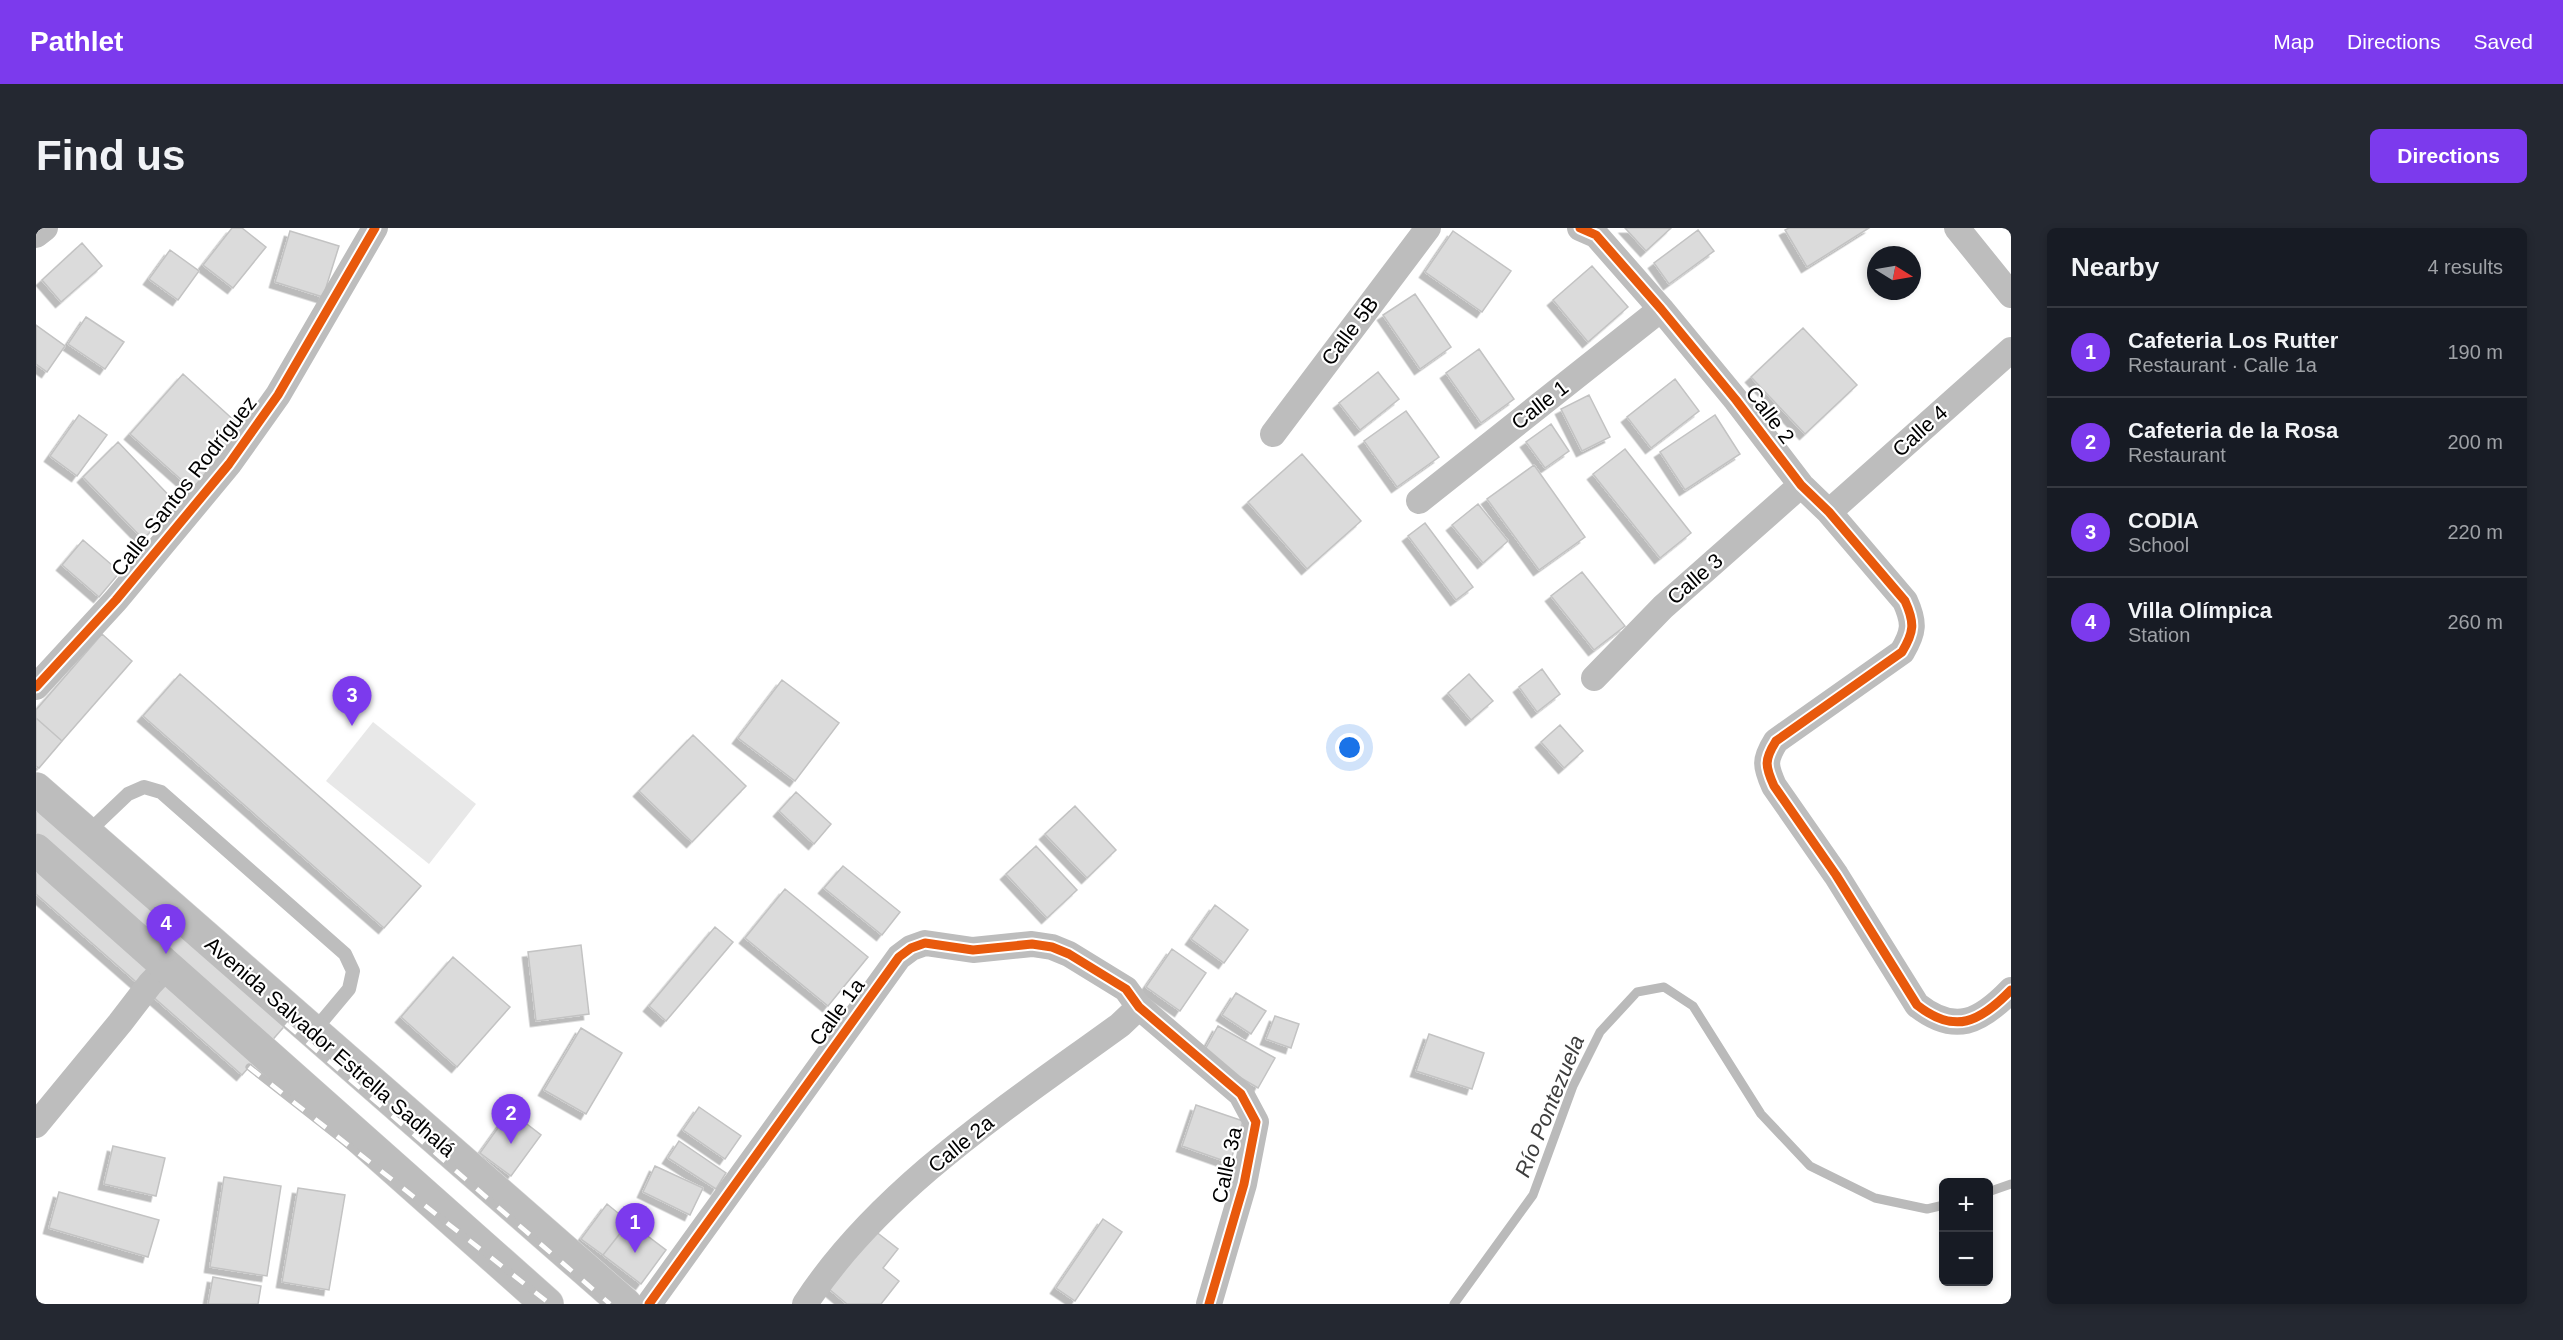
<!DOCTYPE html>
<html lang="en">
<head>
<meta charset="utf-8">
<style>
	:root { --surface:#171b24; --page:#242831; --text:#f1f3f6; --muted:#9ea1a6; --line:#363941; --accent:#7c3aed }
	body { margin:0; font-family:Helvetica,sans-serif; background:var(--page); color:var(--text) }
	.controls { position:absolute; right:18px; bottom:18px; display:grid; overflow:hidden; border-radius:9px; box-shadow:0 3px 9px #0003 }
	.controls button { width:54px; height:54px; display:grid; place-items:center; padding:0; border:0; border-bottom:2px solid var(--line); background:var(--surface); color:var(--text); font:30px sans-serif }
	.compass { position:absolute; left:1831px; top:18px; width:54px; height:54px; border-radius:50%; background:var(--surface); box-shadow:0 3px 9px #0003; rotate:101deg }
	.you { position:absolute; left:1314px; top:520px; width:21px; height:21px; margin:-15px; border:4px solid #fff; border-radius:50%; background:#1a73e8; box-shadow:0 0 0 9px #1a73e833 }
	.badge { display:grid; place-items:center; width:39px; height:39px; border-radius:50%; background:var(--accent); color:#fff; font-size:20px; font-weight:700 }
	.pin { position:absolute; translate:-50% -50px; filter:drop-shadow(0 2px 3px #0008) }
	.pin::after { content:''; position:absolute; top:32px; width:21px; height:18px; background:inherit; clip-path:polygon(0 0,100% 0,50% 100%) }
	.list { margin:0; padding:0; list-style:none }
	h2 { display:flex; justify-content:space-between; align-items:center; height:78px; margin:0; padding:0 24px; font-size:26px }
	h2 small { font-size:20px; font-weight:400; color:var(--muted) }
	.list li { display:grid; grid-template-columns:39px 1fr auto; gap:18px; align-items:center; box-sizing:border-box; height:90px; padding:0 24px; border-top:2px solid var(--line) }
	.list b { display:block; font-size:22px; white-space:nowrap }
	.list p { margin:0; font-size:20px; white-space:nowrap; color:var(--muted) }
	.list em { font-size:20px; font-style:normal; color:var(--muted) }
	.map { position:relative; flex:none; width:1975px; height:1076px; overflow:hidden; border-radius:9px }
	header { display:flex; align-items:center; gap:36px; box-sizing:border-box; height:84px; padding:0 30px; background:var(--accent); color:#fff }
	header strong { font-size:28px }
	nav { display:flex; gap:33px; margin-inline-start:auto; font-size:21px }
	.intro { display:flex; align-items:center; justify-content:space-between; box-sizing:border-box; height:144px; padding:0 36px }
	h1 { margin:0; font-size:42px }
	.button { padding:15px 27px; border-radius:9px; background:var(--accent); color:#fff; font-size:21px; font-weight:700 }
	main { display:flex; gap:36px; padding:0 36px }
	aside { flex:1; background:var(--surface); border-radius:9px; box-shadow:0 3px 9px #0003 }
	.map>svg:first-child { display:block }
	.green { fill:#e8e8e8 }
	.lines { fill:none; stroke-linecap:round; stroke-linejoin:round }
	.stream { stroke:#bababa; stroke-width:9 }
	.building { fill:#dbdbdb; stroke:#c3c3c3; stroke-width:1.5; filter:url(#shadow) }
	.primary-casing { stroke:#dbdbdb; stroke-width:34 }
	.service { stroke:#bdbdbd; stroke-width:14 }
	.minor { stroke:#bdbdbd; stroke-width:26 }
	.primary { stroke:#bdbdbd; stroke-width:33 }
	.rail-casing { stroke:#bdbdbd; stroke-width:7 }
	.rail { stroke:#fff; stroke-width:4.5; stroke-dasharray:14; stroke-linecap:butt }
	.cycleway-casing { stroke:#fff; stroke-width:13 }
	.cycleway { stroke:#e8590c; stroke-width:9 }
	.labels { text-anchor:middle; stroke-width:4.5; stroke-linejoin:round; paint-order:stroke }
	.street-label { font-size:21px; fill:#000; stroke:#fff }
	.water-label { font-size:22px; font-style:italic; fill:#3d3d3d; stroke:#fff }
</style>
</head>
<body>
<header>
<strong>Pathlet</strong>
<nav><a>Map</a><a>Directions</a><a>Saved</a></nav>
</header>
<div class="intro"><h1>Find us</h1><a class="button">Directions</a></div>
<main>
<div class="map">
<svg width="1975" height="1076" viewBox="0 0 1975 1076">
	<defs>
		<filter id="shadow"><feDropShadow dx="-5.5" dy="5.5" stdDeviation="0" flood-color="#0004"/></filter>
	</defs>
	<rect width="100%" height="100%" fill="#fff"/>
	<path class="green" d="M337 494 440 576 393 636 290 553Z"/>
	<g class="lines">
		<path class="stream" d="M1952 964 1975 956
			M1418 1076 1497 967 1537 858 1564 804 1601 764 1628 759 1657 778 1725 886 1774 938 1839 970 1891 981 1908 977"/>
	</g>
	<path class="building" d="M196 0H206L230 19 197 60 167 37Z
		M1589 0H1635L1610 23Z
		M1753 0H1833L1771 39 1749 2Z
		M1662 2 1678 23 1633 56 1618 35Z
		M254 3 303 18 287 69 239 54Z
		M1417 3 1475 43 1446 84 1389 44Z
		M46 15 66 38 25 74 6 52Z
		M134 22 163 43 142 72 113 51Z
		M1556 38 1592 79 1552 114 1517 72Z
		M1379 66 1415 119 1384 141 1347 87Z
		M50 89 88 114 69 141 32 116Z
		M0 97 29 118 11 144 0 136Z
		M1767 100 1821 157 1769 206 1715 149Z
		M1443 121 1478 171 1445 195 1410 145Z
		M1342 144 1363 171 1324 202 1303 175Z
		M147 146 212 205 159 264 94 206Z
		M1639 151 1663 183 1615 220 1591 189Z
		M1553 167 1574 209 1546 223 1525 181Z
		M1370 183 1403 229 1361 259 1328 213Z
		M43 187 71 207 41 248 14 228Z
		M1679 187 1704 226 1649 262 1624 224Z
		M1515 196 1533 223 1509 240 1490 214Z
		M82 214 142 277 107 311 47 249Z
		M1589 221 1655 305 1624 330 1557 246Z
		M1266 226 1325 293 1271 341 1212 274Z
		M1498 237 1549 309 1503 342 1451 271Z
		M1442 276 1472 313 1447 335 1416 297Z
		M1389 295 1437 359 1420 372 1372 308Z
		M47 312 84 344 63 369 26 337Z
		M1546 344 1589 398 1558 422 1515 368Z
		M66 406 96 433 26 513 0 490V482Z
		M1506 441 1524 466 1501 484 1483 459Z
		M144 446 385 658 348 700 107 488Z
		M1433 446 1457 473 1435 492 1412 465Z
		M746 452 803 495 759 553 702 510Z
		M0 490 26 513 3 540 0 538Z
		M1524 497 1547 523 1528 540 1505 514Z
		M657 507 710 558 656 614 603 563Z
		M0 558 259 786 206 847 0 666Z
		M760 564 795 596 778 616 743 583Z
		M1039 578 1080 622 1051 650 1009 606Z
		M1000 618 1041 662 1011 690 970 646Z
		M807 638 864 684 846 707 788 660Z
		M749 661 832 729 792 778 709 710Z
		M1179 677 1212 702 1188 735 1155 711Z
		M679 699 697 714 630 793 613 778Z
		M545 717 553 786 500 793 492 724Z
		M1136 721 1170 745 1144 783 1110 759Z
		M417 729 474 779 421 839 365 789Z
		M1200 765 1230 783 1215 806 1186 787Z
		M1239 788 1263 796 1255 820 1230 811Z
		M1182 798 1239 830 1222 860 1166 827Z
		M545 800 586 825 550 886 508 862Z
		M1393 806 1448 825 1436 861 1380 843Z
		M1160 877 1207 893 1194 935 1146 918Z
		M663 879 705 908 689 931 647 902Z
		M474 883 505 907 475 948 444 925Z
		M643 913 690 945 680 961 632 930Z
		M77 918 129 930 120 968 68 956Z
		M619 938 667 960 654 987 607 964Z
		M188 949 245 958 231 1048 174 1039Z
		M262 960 309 967 293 1062 246 1054Z
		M23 964 123 992 112 1029 13 1000Z
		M571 976 593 994 567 1027 545 1011Z
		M1067 991 1086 1004 1039 1073 1020 1060Z
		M593 994 630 1022 605 1056 567 1027Z
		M839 1003 862 1021 847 1040 863 1053 845 1076H811L793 1061Z
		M177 1049 225 1058 222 1076H172Z"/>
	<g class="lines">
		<defs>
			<path id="primary" d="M0 561 589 1076
				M0 622 511 1076"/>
		</defs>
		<use href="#primary" class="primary-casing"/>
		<path class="service" d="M50 606 92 566 108 559 125 564 309 726 317 743 313 761 277 804"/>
		<path class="minor" d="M1544 0 1560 7 1625 81 1700 172 1765 257 1793 284 1869 373C1879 395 1878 404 1866 424L1740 513C1728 532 1729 538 1738 558L1800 647 1881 777C1919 807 1944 794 1975 762
			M1921 0 1975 67
			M0 7 9 0
			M1237 206 1392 0
			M1383 273 1625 81
			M1793 284 1975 122
			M1558 450 1627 379 1765 257
			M0 459 80 372 193 236 242 167 339 0
			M0 897 84 795 114 756 131 738
			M613 1076 863 729 875 720 889 715 937 722 996 716 1016 719 1033 726 1090 761 1103 779 1205 866 1220 894 1208 956 1173 1076
			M769 1076C844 961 974 877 1084 797L1103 779"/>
		<use href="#primary" class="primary"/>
		<defs>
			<path id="rail" d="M250 796 574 1076
				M213 839 514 1076"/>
		</defs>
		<use href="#rail" class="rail-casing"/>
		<use href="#rail" class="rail"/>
		<defs>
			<path id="cycleway" d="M1544 0 1560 7 1625 81 1700 172 1765 257 1793 284 1869 373C1879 395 1878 404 1866 424L1740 513C1728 532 1729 538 1738 558L1800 647 1881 777C1919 807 1944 794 1975 762
				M0 459 80 372 193 236 242 167 339 0
				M613 1076 863 729 875 720 889 715 937 722 996 716 1016 719 1033 726 1090 761 1103 779 1205 866 1220 894 1208 956 1173 1076"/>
		</defs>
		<use href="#cycleway" class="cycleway-casing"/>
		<use href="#cycleway" class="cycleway"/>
	</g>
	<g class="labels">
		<g class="street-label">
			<text transform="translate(1314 103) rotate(-53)" y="7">Calle 5B</text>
			<text transform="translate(1504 177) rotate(-38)" y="7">Calle 1</text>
			<text transform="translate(1734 187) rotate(53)" y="7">Calle 2</text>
			<text transform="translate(1884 203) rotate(-42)" y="7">Calle 4</text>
			<text transform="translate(148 258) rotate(-52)" y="7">Calle Santos Rodríguez</text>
			<text transform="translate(1659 351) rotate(-41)" y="7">Calle 3</text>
			<text transform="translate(801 784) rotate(-54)" y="7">Calle 1a</text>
			<text transform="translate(294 819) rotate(41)" y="7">Avenida Salvador Estrella Sadhalá</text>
			<text transform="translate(925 916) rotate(-39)" y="7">Calle 2a</text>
			<text transform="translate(1191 937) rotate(-78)" y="7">Calle 3a</text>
		</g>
		<g class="water-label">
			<text transform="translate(1513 878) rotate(-68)" y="8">Río Pontezuela</text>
		</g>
	</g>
</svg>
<div class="controls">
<button>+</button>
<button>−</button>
</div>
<svg class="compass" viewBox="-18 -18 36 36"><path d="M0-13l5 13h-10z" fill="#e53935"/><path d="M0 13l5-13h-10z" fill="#9ea1a6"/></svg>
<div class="you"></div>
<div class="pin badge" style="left:599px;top:1025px">1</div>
<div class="pin badge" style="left:475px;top:916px">2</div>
<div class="pin badge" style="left:316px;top:498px">3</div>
<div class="pin badge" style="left:130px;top:726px">4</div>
</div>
<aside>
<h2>Nearby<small>4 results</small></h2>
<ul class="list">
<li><span class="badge">1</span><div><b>Cafeteria Los Rutter</b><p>Restaurant · Calle 1a</p></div><em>190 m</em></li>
<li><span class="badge">2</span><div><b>Cafeteria de la Rosa</b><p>Restaurant</p></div><em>200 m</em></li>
<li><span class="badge">3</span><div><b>CODIA</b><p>School</p></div><em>220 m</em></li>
<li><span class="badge">4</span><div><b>Villa Olímpica</b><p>Station</p></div><em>260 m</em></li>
</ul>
</aside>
</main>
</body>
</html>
